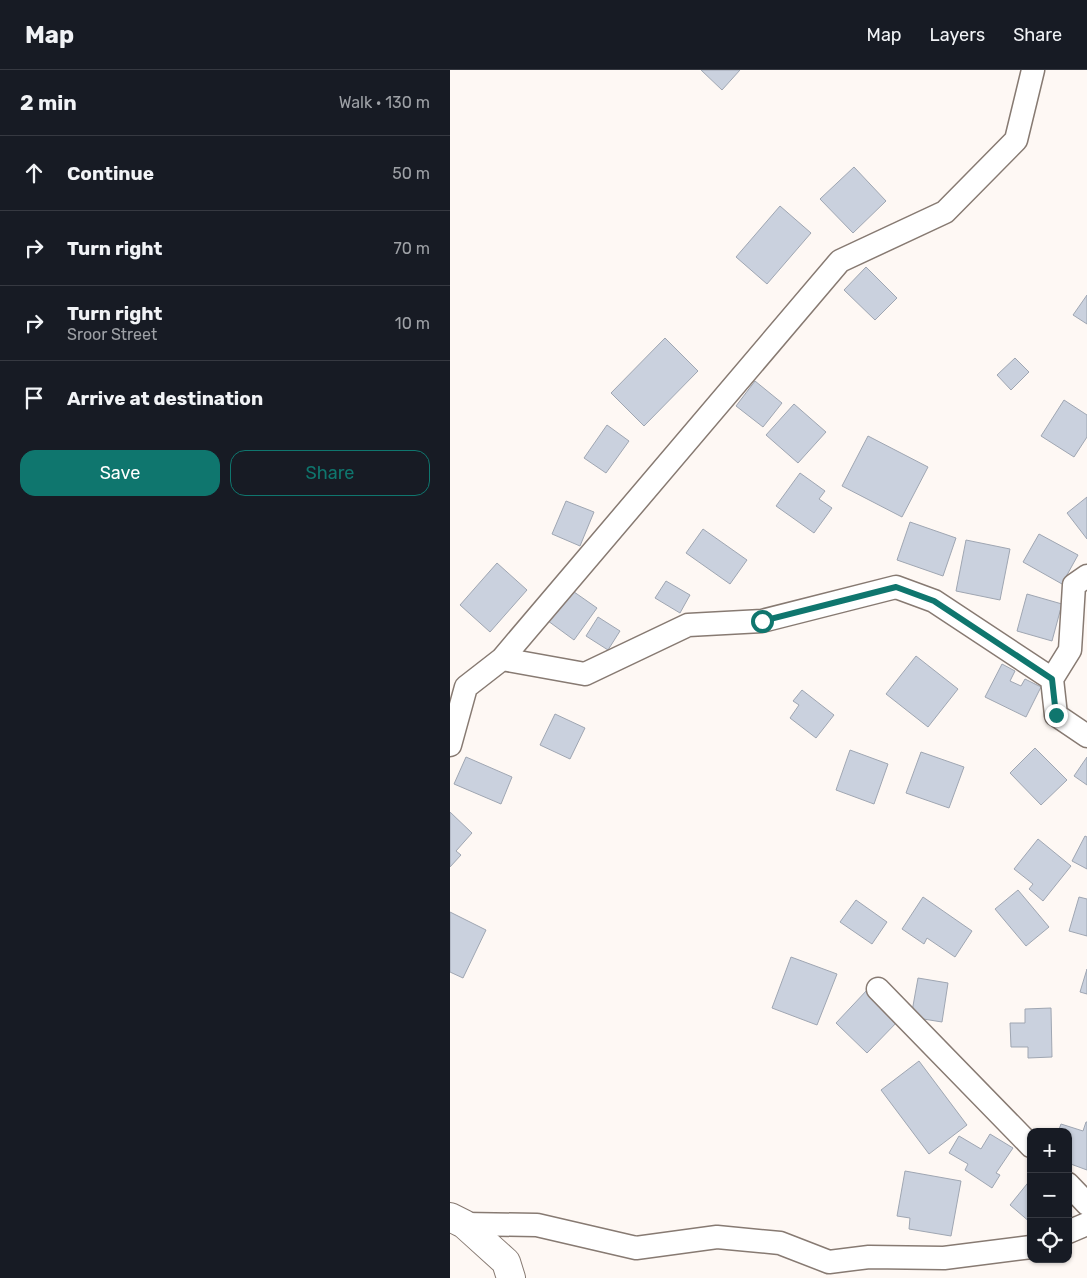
<!DOCTYPE html>
<html lang="en">
<head>
<meta charset="utf-8">
<style>
	:root { --surface:#171b24; --page:#20242c; --text:#f1f3f6; --muted:#9ea1a6; --line:#363941; --accent:#0f766e }
	body { margin:0; font-family:Rubik,sans-serif; background:var(--page); color:var(--text) }
	.controls { position:absolute; right:15px; bottom:15px; display:grid; overflow:hidden; border-radius:10px; box-shadow:0 1px 4px #0004 }
	.controls button { width:45px; height:45px; display:grid; place-items:center; padding:0; border:0; border-bottom:1px solid var(--line); background:var(--surface); color:var(--text); font:25px sans-serif }
	.stop { position:absolute; width:15px; height:15px; margin:-11px; border:4px solid #0f766e; border-radius:50%; background:#fff }
	.stop.end { background:#0f766e; border-color:#fff; box-shadow:0 1px 5px #0008 }
	.list { margin:0; padding:0; list-style:none }
	h2 { display:flex; justify-content:space-between; align-items:center; height:65px; margin:0; padding:0 20px; font-size:21px }
	h2 small { font-size:16px; font-weight:400; color:var(--muted) }
	.list li { display:grid; grid-template-columns:32px 1fr auto; gap:15px; align-items:center; box-sizing:border-box; height:75px; padding:0 20px; border-top:1px solid var(--line) }
	.list b { display:block; font-size:19px; white-space:nowrap }
	.list p { margin:0; font-size:16px; white-space:nowrap; color:var(--muted) }
	.list em { font-size:16px; font-style:normal; color:var(--muted) }
	.actions { display:flex; gap:10px; padding:15px 20px }
	.actions a { flex:1; padding:11px 0; border:1px solid var(--accent); border-radius:15px; text-align:center; font-size:18px; color:var(--accent) }
	.actions .main { background:var(--accent); color:#fff }
	.icon { flex:none; width:28px; height:28px; fill:none; stroke:currentColor; stroke-width:2; stroke-linecap:round; stroke-linejoin:round }
	.map { position:relative; flex:none; width:637px; height:1208px; overflow:hidden }
	header { display:flex; align-items:center; gap:30px; box-sizing:border-box; height:70px; padding:0 25px; background:var(--surface); border-bottom:1px solid var(--line) }
	header strong { font-size:24px }
	nav { display:flex; gap:28px; margin-inline-start:auto; font-size:18px }
	main { display:flex }
	aside { flex:1; background:var(--surface) }
	.map>svg:first-child { display:block }
	.building { fill:#cad1de; stroke:#9fa6b2 }
	.lines { fill:none; stroke-linecap:round; stroke-linejoin:round }
	.street-casing { stroke:#877a72; stroke-width:25 }
	.secondary-casing { stroke:#877a72; stroke-width:30 }
	.street { stroke:#fff; stroke-width:22 }
	.secondary { stroke:#fff; stroke-width:28 }
	.route { stroke:#0f766e; stroke-width:6 }
</style>
</head>
<body>
<header>
<strong>Map</strong>
<nav><a>Map</a><a>Layers</a><a>Share</a></nav>
</header>
<main>
<aside>
<h2>2 min<small>Walk · 130 m</small></h2>
<ul class="list">
<li><svg class="icon" aria-label="ahead" viewBox="0 0 24 24"><path d="M12 20V5M6 11l6-6 6 6"/></svg><div><b>Continue</b></div><em>50 m</em></li>
<li><svg class="icon" aria-label="right" viewBox="0 0 24 24"><path d="M7 20v-9h11M14 6l5 5-5 5"/></svg><div><b>Turn right</b></div><em>70 m</em></li>
<li><svg class="icon" aria-label="right" viewBox="0 0 24 24"><path d="M7 20v-9h11M14 6l5 5-5 5"/></svg><div><b>Turn right</b><p>Sroor Street</p></div><em>10 m</em></li>
<li><svg class="icon" aria-label="arrive" viewBox="0 0 24 24"><path d="M6 21V4h12l-3 4 3 4H6"/></svg><div><b>Arrive at destination</b></div></li>
</ul>
<div class="actions"><a class="main">Save</a><a>Share</a></div>
</aside>
<div class="map">
<svg width="637" height="1208" viewBox="0 0 637 1208">
	<rect width="100%" height="100%" fill="#fef8f4"/>
	<path class="building" d="M251 0H290L272 20Z
		M404 97 436 131 403 163 370 129Z
		M330 136 361 163 317 214 286 187Z
		M416 197 447 228 425 250 394 220Z
		M637 225V254L623 245Z
		M215 268 248 301 194 356 161 323Z
		M565 288 579 302 561 320 547 305Z
		M305 311 332 333 313 357 286 336Z
		M614 330 637 345V367L624 387 591 366Z
		M344 334 376 362 348 393 316 365Z
		M157 355 179 371 156 403 134 388Z
		M418 366 478 397 452 447 392 416Z
		M350 403 375 421 369 429 382 438 364 463 326 436Z
		M637 427V469L617 443Z
		M116 431 144 442 130 476 102 464Z
		M460 452 506 468 493 506 447 490Z
		M253 459 297 490 280 514 236 483Z
		M589 464 628 485 612 514 573 492Z
		M516 470 560 479 550 530 506 521Z
		M47 493 77 520 40 562 10 535Z
		M216 511 240 525 230 543 205 528Z
		M117 517 147 538 124 570 94 548Z
		M577 524 612 534 602 571 567 561Z
		M148 547 170 561 158 580 136 566Z
		M466 586 508 619 478 657 436 624Z
		M552 594 565 601 560 611 571 616 575 609 591 617 576 647 535 627Z
		M352 620 384 645 366 668 340 648 349 635 343 631Z
		M105 644 135 658 120 689 90 675Z
		M585 678 617 710 591 735 560 703Z
		M400 680 438 694 424 734 386 720Z
		M471 682 514 697 499 738 456 723Z
		M16 687 62 707 51 734 4 714Z
		M637 687V715L624 706Z
		M0 742 22 763 6 781 11 785 0 797Z
		M635 766 637 767V799L622 791Z
		M588 769 621 796 593 831 579 819 583 814 564 799Z
		M568 820 599 857 576 876 545 839Z
		M473 827 522 861 505 887 477 868 474 874 452 859Z
		M629 827 637 829V866L619 861Z
		M406 830 437 852 422 874 390 852Z
		M0 842 36 860 13 908 0 902Z
		M341 887 387 904 367 955 322 938Z
		M637 899V924L630 922Z
		M468 908 498 913 492 952 461 947Z
		M418 919 450 949 417 983 386 953Z
		M601 938 602 987 578 988V977H561L560 953H575V939Z
		M469 991 517 1055 479 1084 431 1020Z
		M636 1052H637V1100L618 1093V1062H608L611 1054 633 1061Z
		M540 1064 563 1078 546 1103 550 1105 542 1118 515 1100 518 1094 499 1083 509 1066 531 1079Z
		M455 1101 511 1111 501 1166 459 1159 460 1148 447 1146Z
		M581 1109V1153L560 1135Z"/>
	<g class="lines">
		<defs>
			<path id="street" d="M637 506 624 515 620 580 602 609 606 645 637 666
				M52 589 390 191 495 142 566 70 583 0
				M0 675 16 617 52 589 135 604 238 555 312 551 446 517 484 531 602 609
				M428 919 581 1076
				M618 1114 637 1134
				M14 1154 87 1155 186 1178 267 1167 330 1173 379 1192 419 1187 494 1188 581 1177
				M618 1162 637 1154"/>
			<path id="secondary" d="M0 1147 14 1154 56 1192 61 1208"/>
		</defs>
		<use href="#street" class="street-casing"/>
		<use href="#secondary" class="secondary-casing"/>
		<use href="#street" class="street"/>
		<use href="#secondary" class="secondary"/>
	</g>
	<g class="lines">
		<path class="route" d="M312 551 446 517 484 531 602 609 606 645"/>
	</g>
</svg>
<div class="controls">
<button>+</button>
<button>−</button>
<button><svg class="icon" aria-label="locate" viewBox="0 0 24 24"><circle cx="12" cy="12" r="6"/><path d="M12 2v4M12 18v4M2 12h4M18 12h4"/></svg></button>
</div>
<div class="stop" style="left:312px;top:551px"></div>
<div class="stop end" style="left:606px;top:645px"></div>
</div>
</main>
</body>
</html>
